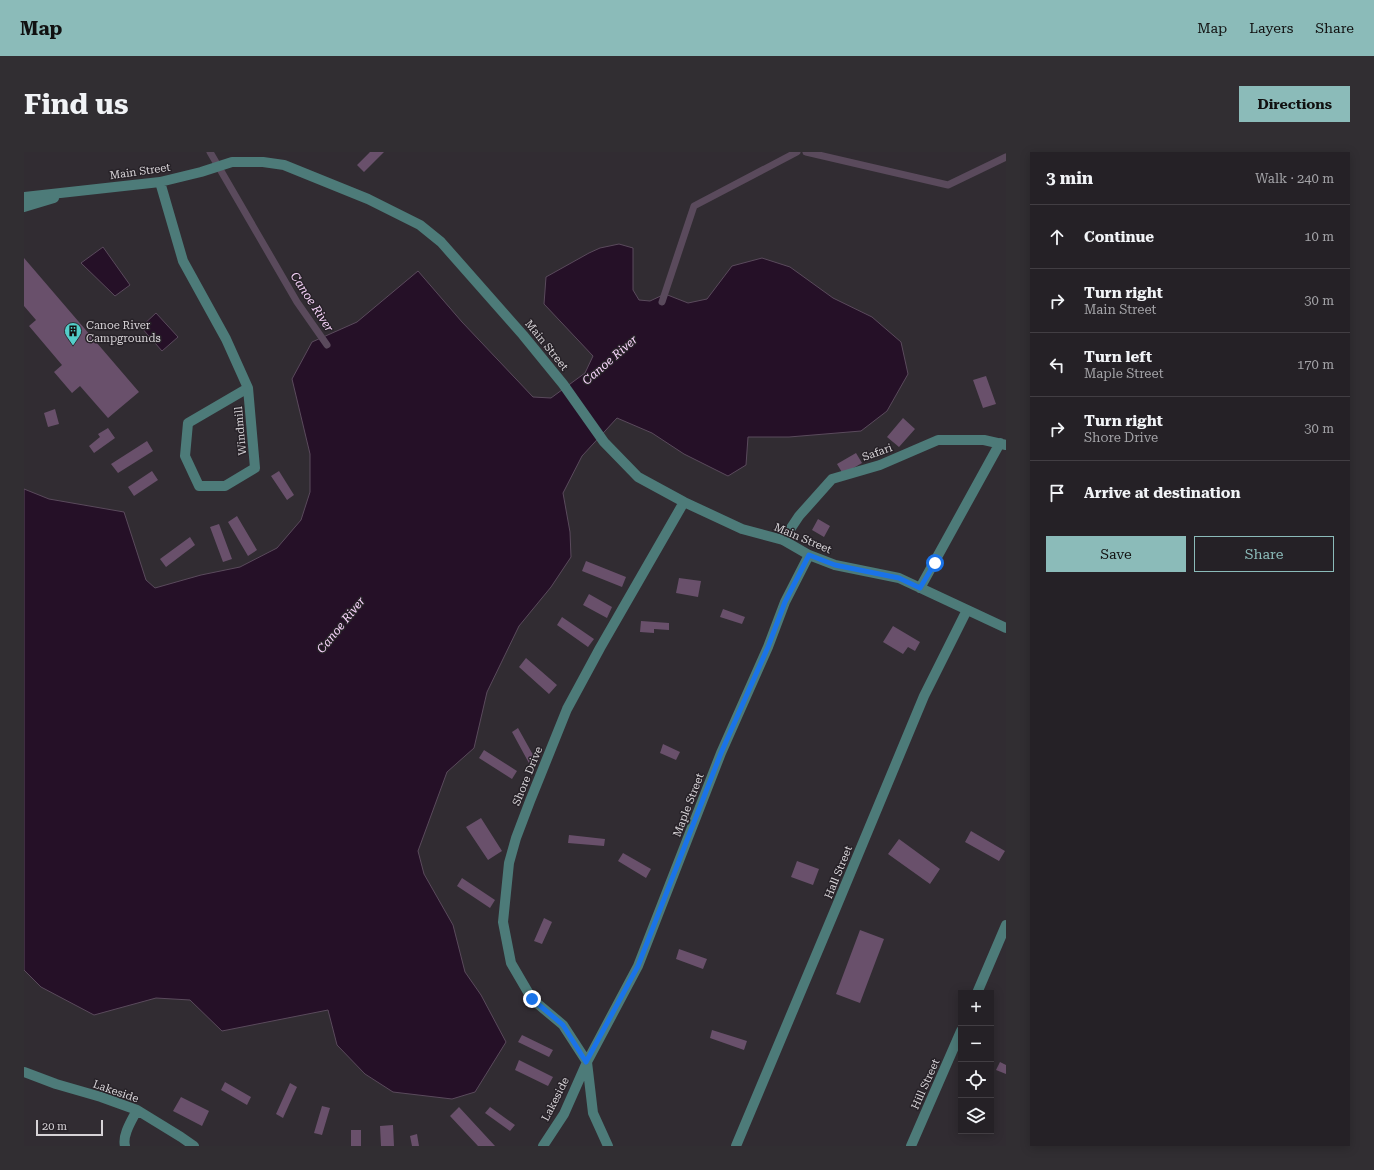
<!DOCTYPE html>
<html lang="en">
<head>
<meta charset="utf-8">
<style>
	:root { --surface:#252126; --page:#312e32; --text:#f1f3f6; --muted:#a3a3a7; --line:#423e43; --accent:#8bbbb9 }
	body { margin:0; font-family:"Roboto Serif",serif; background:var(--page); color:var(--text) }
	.controls { position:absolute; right:12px; bottom:12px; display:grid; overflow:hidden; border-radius:0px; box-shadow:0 2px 10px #0003 }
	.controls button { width:36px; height:36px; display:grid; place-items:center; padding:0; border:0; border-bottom:1px solid var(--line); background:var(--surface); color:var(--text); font:20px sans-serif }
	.scale { position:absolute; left:12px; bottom:10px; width:67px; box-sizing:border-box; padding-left:4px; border:2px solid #d7d3d7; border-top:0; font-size:11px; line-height:14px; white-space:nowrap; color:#d7d3d7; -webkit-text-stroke:3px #272228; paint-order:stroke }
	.stop { position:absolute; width:12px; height:12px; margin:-9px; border:3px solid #1a73e8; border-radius:50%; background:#fff }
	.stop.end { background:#1a73e8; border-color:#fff; box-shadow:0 1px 4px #0008 }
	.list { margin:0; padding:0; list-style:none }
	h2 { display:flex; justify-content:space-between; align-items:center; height:52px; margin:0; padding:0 16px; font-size:17px }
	h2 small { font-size:13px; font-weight:400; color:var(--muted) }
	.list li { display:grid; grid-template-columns:26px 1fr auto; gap:12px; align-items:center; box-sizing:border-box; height:64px; padding:0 16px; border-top:1px solid var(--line) }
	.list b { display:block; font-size:15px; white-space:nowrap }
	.list p { margin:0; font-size:13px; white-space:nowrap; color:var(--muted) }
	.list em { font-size:13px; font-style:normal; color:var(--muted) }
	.actions { display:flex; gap:8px; padding:12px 16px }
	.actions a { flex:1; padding:9px 0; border:1px solid var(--accent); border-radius:0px; text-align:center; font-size:14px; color:var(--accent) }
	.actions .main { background:var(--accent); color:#111 }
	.icon { flex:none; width:22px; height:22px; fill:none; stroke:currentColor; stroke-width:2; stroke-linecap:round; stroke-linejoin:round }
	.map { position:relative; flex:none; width:982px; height:994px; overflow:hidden; border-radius:0px }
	header { display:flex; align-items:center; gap:24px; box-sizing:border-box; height:56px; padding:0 20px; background:var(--accent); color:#111 }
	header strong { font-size:19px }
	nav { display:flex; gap:22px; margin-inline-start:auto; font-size:14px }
	.intro { display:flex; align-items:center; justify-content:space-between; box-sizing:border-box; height:96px; padding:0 24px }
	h1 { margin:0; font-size:28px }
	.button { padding:10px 18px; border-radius:0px; background:var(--accent); color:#111; font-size:14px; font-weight:700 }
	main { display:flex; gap:24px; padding:0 24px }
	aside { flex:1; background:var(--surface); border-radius:0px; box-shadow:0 2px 10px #0003 }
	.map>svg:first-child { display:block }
	.water { fill:#251027; stroke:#5a4a5c }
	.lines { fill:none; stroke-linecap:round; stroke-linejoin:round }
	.stream { stroke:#5a4a5c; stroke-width:7 }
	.building { fill:#69506b }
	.minor { stroke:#4d7b79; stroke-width:10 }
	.route { stroke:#1a73e8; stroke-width:5 }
	.labels { text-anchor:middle; stroke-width:3; stroke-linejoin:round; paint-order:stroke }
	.street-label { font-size:11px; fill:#d7d3d7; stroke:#272228 }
	.poi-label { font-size:11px; fill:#d7d3d7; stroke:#272228; text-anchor:start }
	.water-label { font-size:12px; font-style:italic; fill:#fad6fd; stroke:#272228 }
</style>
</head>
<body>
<header>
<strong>Map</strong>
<nav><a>Map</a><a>Layers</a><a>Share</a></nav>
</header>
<div class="intro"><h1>Find us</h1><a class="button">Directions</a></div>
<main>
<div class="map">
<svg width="982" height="994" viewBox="0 0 982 994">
	<rect width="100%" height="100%" fill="#312c32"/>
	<path class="water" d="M595 92 609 96V138L615 148 626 149 641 142 664 151 683 147 708 114 738 106 766 115 809 146 848 165 877 190 884 222 863 259 837 279 765 285H724L722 313 704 324 660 302 628 281 593 266 558 304 539 341 546 380 547 405 527 435 495 474 463 540 450 596 423 620 394 699 400 722 429 773 441 820 457 843 482 890 451 940 428 947 369 940 341 922 313 893 304 858 198 879 166 848 132 846 70 863 17 835 0 818V337L25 347 100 360 122 428 131 436 177 423 216 415 253 396 277 368 286 340V302L268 227 288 190 333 170 394 119 438 170 509 245 527 246 561 221 569 204 520 152 522 125 565 101 576 96Z
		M79 95 106 133 91 144 57 111Z
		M132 161 154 185 138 199 117 175Z"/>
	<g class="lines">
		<path class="stream" d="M186 0 273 150 303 193
			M782 0 924 33 982 5
			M638 150 670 54 773 0"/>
	</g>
	<path class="building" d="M346 0H360L340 20 333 13Z
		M0 106 115 240 84 266 56 234 48 241 30 220 38 213 5 174 12 168 0 154Z
		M962 224 972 252 959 256 949 228Z
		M31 257 35 272 24 275 20 261Z
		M879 266 891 277 875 295 863 285Z
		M84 276 91 286 70 301 65 294 76 285 74 282Z
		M123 289 129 299 94 321 87 312Z
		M832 301 838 311 819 322 813 312Z
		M128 319 134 328 110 344 104 335Z
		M255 319 270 343 263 348 247 324Z
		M213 364 233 398 224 404 204 370Z
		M794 367 806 374 800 385 788 378Z
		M195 372 208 407 199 410 186 375Z
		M166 385 171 393 142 415 136 407Z
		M562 409 602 425 598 435 558 419Z
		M655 426 677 429 674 445 652 441Z
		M565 442 588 455 583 466 559 453Z
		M699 457 721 465 718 472 696 465Z
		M538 465 570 487 564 495 533 473Z
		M617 469 645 471V478L630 477V481L616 480Z
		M869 474 896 490 891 499 884 495 879 502 859 490Z
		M502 506 533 533 525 542 495 515Z
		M494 576 513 610 506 613 488 580Z
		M639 592 656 600 652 608 636 601Z
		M460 598 493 619 488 627 455 606Z
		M457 666 478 699 464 708 442 675Z
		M947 679 981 699 975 709 941 690Z
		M545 683 581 687 580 694 544 691Z
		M875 687 916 717 906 732 864 702Z
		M599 701 627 717 622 726 594 709Z
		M773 709 795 717 789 733 767 725Z
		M438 726 471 748 466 756 433 734Z
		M520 766 528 770 518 792 510 789Z
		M836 778 860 787 836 851 812 842Z
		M655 797 683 807 679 817 652 807Z
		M688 878 723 889 720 898 686 886Z
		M498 883 529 898 525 905 494 890Z
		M495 908 529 925 524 934 491 918Z
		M976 910 982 913V922L972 918Z
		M201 930 227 945 223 953 197 938Z
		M266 931 273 935 259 966 252 962Z
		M157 945 185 959 178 974 149 959Z
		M298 954 306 956 298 983 290 981Z
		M435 955 471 994H454L426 964Z
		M466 955 491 973 486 979 461 961Z
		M369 973 370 994H357L356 974Z
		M327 978H337V994H327Z
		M393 982 395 994H388L386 984Z"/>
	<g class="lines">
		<path class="minor" d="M136 30 159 109 202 187 224 236 231 316 201 334H175L161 304 164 271 224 236
			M0 45 136 30 177 20 208 10H239L260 13 344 47 396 73 417 90 499 183 539 232 580 290 614 325 660 350 718 377 759 388 785 403 811 413 875 426 982 476
			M0 55 30 46
			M759 388 775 364 808 327 856 313 914 288H960L982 293
			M896 436 976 291
			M953 841 982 773
			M0 920 32 932 77 945 113 958 157 985 170 994
			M101 994C98 983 108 968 113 958
			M519 994 540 962 563 910 614 814 697 601 744 495 761 450 785 403
			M584 994 569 961 563 910 539 873 508 847 487 811 479 770 485 711 492 686 506 649 543 557 576 496 660 350
			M712 994 811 758 900 544 943 458
			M887 994 937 879"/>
	</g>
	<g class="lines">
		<path class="route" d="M508 847 539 873 562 910 614 814 697 601 744 495 761 450 785 403 811 413 875 426 896 436 911 411"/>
	</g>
	<defs>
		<symbol id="building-pin" viewBox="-11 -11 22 30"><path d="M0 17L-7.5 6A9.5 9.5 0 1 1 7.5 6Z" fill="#53cdc9" stroke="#272228"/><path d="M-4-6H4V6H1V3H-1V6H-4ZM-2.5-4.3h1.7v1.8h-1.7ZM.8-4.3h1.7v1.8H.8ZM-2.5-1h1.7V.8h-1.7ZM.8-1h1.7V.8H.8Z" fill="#111"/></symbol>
	</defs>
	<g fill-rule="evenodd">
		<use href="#building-pin" x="39" y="169" width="20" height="27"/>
	</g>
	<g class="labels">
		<g class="street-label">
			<text transform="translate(116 19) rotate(-8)" y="4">Main Street</text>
			<text transform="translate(523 193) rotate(51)" y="4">Main Street</text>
			<text transform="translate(216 279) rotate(-95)" y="4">Windmill</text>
			<text transform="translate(853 300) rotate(-20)" y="4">Safari</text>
			<text transform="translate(779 386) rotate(23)" y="4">Main Street</text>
			<text transform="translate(503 624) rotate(-68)" y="4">Shore Drive</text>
			<text transform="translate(664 653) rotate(-69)" y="4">Maple Street</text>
			<text transform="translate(814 720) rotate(-68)" y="4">Hall Street</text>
			<text transform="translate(901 932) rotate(-66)" y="4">Hill Street</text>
			<text transform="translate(92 939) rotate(19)" y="4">Lakeside</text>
			<text transform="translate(531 947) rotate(-63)" y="4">Lakeside</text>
		</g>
		<g class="poi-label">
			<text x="62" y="177">Canoe River<tspan x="62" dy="13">Campgrounds</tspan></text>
		</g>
		<g class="water-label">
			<text transform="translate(288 150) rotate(57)" y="4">Canoe River</text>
			<text transform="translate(586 208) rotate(-41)" y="4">Canoe River</text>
			<text transform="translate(317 473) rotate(-51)" y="4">Canoe River</text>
		</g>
	</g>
</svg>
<div class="controls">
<button>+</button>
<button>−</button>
<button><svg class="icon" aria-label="locate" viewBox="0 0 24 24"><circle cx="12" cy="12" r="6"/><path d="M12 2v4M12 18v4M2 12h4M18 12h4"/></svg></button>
<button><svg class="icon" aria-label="layers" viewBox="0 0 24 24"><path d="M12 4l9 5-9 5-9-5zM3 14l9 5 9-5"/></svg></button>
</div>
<div class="scale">20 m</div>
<div class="stop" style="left:911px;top:411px"></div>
<div class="stop end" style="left:508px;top:847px"></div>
</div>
<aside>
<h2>3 min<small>Walk · 240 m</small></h2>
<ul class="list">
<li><svg class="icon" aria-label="ahead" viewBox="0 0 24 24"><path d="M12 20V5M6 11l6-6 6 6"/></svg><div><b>Continue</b></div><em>10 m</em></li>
<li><svg class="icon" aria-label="right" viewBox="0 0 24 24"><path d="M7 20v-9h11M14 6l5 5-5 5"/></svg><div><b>Turn right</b><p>Main Street</p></div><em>30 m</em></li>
<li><svg class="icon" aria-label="left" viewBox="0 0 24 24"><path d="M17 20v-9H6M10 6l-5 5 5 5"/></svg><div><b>Turn left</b><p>Maple Street</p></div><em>170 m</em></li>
<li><svg class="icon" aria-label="right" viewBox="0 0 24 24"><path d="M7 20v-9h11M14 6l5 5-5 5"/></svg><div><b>Turn right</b><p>Shore Drive</p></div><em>30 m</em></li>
<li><svg class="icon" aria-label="arrive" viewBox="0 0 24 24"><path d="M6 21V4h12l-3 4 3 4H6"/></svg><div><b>Arrive at destination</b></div></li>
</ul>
<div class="actions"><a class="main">Save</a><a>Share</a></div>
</aside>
</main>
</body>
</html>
